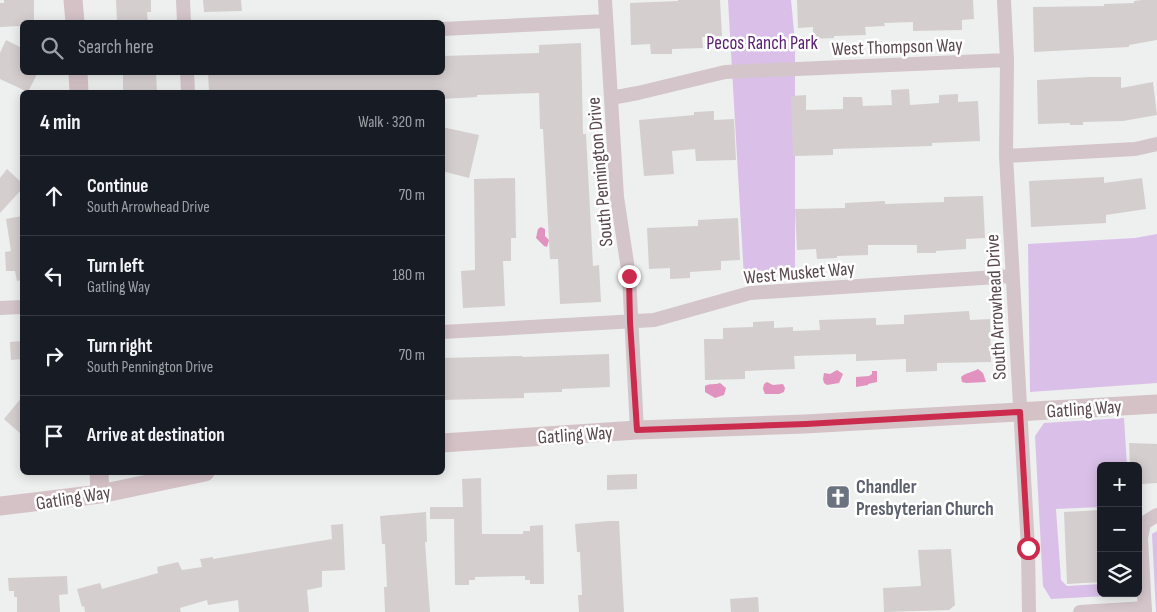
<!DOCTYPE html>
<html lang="en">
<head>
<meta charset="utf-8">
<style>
	:root { --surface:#171b24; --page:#242831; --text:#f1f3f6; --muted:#9ea1a6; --line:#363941 }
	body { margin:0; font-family:"Sofia Sans Condensed",sans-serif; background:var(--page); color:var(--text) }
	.controls { position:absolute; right:15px; bottom:15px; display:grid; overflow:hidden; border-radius:8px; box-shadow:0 2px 12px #0003 }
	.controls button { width:45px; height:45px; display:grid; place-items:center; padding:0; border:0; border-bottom:1px solid var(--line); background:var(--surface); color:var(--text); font:25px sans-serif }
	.stop { position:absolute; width:15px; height:15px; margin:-11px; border:4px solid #cb2c4d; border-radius:50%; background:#fff }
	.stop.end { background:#cb2c4d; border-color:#fff; box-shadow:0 1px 5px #0008 }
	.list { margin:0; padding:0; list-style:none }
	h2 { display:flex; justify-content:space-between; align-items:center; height:65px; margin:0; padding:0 20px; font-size:21px }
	h2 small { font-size:16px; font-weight:400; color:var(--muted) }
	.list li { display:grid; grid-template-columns:32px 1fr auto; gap:15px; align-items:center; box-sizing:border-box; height:80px; padding:0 20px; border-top:1px solid var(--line) }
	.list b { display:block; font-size:19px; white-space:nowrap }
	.list p { margin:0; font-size:16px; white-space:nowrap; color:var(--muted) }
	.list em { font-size:16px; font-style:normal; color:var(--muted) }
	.icon { flex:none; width:28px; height:28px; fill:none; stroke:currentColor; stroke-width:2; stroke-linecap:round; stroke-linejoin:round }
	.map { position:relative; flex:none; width:1157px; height:612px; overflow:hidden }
	.search { position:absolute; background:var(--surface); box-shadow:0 2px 12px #0003; left:20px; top:20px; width:425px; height:55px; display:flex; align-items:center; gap:12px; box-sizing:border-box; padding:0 18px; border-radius:8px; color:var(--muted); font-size:19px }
	.panel { position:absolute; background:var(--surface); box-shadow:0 2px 12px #0003; left:20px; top:90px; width:425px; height:385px; border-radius:8px }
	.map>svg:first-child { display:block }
	.green { fill:#dac0e9 }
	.water { fill:#e292bf }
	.building { fill:#d5cecf }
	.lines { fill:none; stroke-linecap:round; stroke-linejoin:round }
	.street { stroke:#d3c5ca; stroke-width:14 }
	.secondary { stroke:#d4c2c7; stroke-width:19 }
	.route { stroke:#cb2c4d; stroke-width:6 }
	.labels { text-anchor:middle; stroke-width:5; stroke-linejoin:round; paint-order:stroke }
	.park-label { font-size:19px; fill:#5c2072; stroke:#fff }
	.street-label { font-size:19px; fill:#59484d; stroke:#fff }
	.worship-label { font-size:19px; font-weight:bold; fill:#5b616d; stroke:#fff; text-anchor:start }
</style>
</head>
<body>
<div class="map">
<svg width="1157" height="612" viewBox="0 0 1157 612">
	<rect width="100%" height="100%" fill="#edf0ee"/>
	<path class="green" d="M728 0H791L795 42V274L744 278Z
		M1157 234V383L1030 392 1028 244 1135 238Z
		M1124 418 1127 466H1101V507L1056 509 1061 580 1067 586 1101 584V593H1126L1125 595 1051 599 1043 586 1035 436 1044 423Z
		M1157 531V612H1156L1152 534Z"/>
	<path class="water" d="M541 227 545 229V236L549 240 547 247 544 246 536 238 538 229Z
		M978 369 983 373 986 382 966 383 962 382 961 377C965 373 973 372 978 369Z
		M837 370 843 374 839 383 827 385 824 383 823 379 824 373 830 374Z
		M872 371H877V382L868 384V385L856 387V377L869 376 872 374Z
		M767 382 773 385 783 384 785 388 784 392 779 394H765L763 389 764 384Z
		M720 383 726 388 724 395 715 398 705 392V386C710 383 715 385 720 383Z"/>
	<path class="building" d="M4 0H34V22H22V26L0 27V3H4Z
		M116 0H151V12H147L148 22H117Z
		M203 0H241L242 11 204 12Z
		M678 0H720L722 36 702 37 703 48 672 49V54H651L650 44 631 45 630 3 678 1Z
		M797 0H973L974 19 962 20V30L913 31V22L884 23 885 26 865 27 866 35 834 36V38L813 39V27L798 28Z
		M1142 0H1157V40L1129 45V47L1034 52 1033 7 1104 6V4L1134 3V1Z
		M6 40 22 48V72H38L28 92 0 79V53Z
		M581 43 583 134H586L593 266 599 265 601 302 560 304 558 259H550L543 129H540L539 93 477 95V97L442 99V92H209L208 72H442V56L539 53V45Z
		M123 72H156L157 92H123Z
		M1090 77H1121V88L1153 82 1157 115 1123 121 1083 122V125H1070V123L1038 124 1037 80Z
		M909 89 910 105 939 103V95L958 94V102L978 101 980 141 932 143V146L833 149V155L793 156 791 96 806 95V110L843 109V97H862L863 106 892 105 891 90Z
		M714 111V120L734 119 736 160 696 161 695 149 672 151 674 174 644 176 639 120 694 115V112Z
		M442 127 479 135 469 178 442 171Z
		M7 169 22 183V189L0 213V178Z
		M1104 177V183L1142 178 1146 209 1106 215V223L1031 227 1029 181Z
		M515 178 516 238H511V261H503L505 306 463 308 461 271 475 270 474 179Z
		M983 196 985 238 966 239V249L936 251V253H917V245H868V255L837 256V258L817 259 816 249 797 250 795 209 845 208V203L885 201V204L944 202V197Z
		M22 216V280L17 281 15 271H6L5 252 11 251 6 219Z
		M738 218 740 260 721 261V270L690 272V278L670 279V268L649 269 647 228 698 226V220Z
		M969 311 970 320 990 319 991 362 937 363V371L906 372V359L856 361V354L794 356 795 369 745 371V379L705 380 704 339H723V328L753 327V322L774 321V328L793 327V331L820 330 819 320 876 318V325L904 324V315Z
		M22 341V359L11 360 10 342Z
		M609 354 610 387 562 389V392L524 393V398L442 400V358L522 356 523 357Z
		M22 397V435L4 419Z
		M1129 443 1157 444V483L1141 484V478H1138V466H1130Z
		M637 474V489L607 490V475Z
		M481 478 482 534H523V531H530V526L543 525 544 584H530V580H525V576L475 577V580H469V585H455L454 519H430V507H463L462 479Z
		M1101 510V582L1067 584 1064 512Z
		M426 512 427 542H425L430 612H385L384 587H387L385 544H382L380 516Z
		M609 521H619L624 612H579L578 595H582L580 552H577L575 524Z
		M343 524 345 570 322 571V587L307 590 309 612H239L238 600 208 605 207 600 180 608 181 612H85L84 606 82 607 77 589 100 583 102 589 158 573 157 567 178 562 182 570 202 567 200 559 213 557V559L332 539 331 525Z
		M951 549 955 605 949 610 884 612 883 588 921 586 918 550Z
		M67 576 68 594 59 595 60 612H17V597H14V591H9L8 578Z
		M758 597 759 612H731L730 599Z"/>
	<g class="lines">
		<path class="street" d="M183 0 184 22
			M605 0 617 197 629 276 637 430
			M1004 0 1007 60 1006 156 1028 548 1029 612
			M442 29 606 21
			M187 72 188 92
			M611 98 638 93 725 72 1007 60
			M1006 156 1135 149 1157 144
			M0 308 22 307
			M442 332 654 320 750 293 1012 276
			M1080 612 1145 608
			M1145 612 1141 538 1144 523 1157 515"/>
		<path class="secondary" d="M73 0 75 22
			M78 72 79 92
			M442 443 637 430 805 424 1157 404
			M99 472 100 494
			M0 506 100 494 205 472"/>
	</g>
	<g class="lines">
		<path class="route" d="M629 276 630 322 637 430 806 424 1020 412 1028 548"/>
	</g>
	<defs>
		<symbol id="church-square" viewBox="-11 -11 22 22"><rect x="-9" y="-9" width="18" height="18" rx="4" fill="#6b7280" stroke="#fff"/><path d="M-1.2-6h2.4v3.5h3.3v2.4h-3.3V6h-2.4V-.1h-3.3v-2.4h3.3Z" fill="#fff"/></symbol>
	</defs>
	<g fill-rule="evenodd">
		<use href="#church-square" x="824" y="483" width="28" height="28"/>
	</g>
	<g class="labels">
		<g class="park-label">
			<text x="762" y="49">Pecos Ranch Park</text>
		</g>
		<g class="street-label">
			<text transform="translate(897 46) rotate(-2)" y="7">West Thompson Way</text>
			<text transform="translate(599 172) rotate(-95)" y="7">South Pennington Drive</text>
			<text transform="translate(799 272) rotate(-5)" y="7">West Musket Way</text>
			<text transform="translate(995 307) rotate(-93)" y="7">South Arrowhead Drive</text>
			<text transform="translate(1084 408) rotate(-4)" y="7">Gatling Way</text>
			<text transform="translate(575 434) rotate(-4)" y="7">Gatling Way</text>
			<text transform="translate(73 497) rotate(-9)" y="7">Gatling Way</text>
		</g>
		<g class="worship-label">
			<text x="856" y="493">Chandler<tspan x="856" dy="22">Presbyterian Church</tspan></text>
		</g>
	</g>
</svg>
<div class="controls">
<button>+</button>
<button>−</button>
<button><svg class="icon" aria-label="layers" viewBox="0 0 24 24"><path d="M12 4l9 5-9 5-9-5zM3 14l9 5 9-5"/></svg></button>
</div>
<div class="stop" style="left:1028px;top:548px"></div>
<div class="stop end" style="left:629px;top:276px"></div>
<div class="search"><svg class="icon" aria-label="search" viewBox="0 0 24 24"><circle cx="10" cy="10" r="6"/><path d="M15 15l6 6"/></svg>Search here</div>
<section class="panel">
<h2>4 min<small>Walk · 320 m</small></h2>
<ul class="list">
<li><svg class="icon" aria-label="ahead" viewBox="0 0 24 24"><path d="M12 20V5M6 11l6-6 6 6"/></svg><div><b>Continue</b><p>South Arrowhead Drive</p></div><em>70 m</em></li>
<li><svg class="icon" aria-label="left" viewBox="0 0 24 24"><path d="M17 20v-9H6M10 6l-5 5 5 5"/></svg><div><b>Turn left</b><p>Gatling Way</p></div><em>180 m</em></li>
<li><svg class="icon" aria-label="right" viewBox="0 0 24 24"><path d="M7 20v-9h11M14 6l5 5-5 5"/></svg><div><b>Turn right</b><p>South Pennington Drive</p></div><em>70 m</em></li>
<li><svg class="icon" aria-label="arrive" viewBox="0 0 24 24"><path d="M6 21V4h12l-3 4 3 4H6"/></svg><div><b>Arrive at destination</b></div></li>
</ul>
</section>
</div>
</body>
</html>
